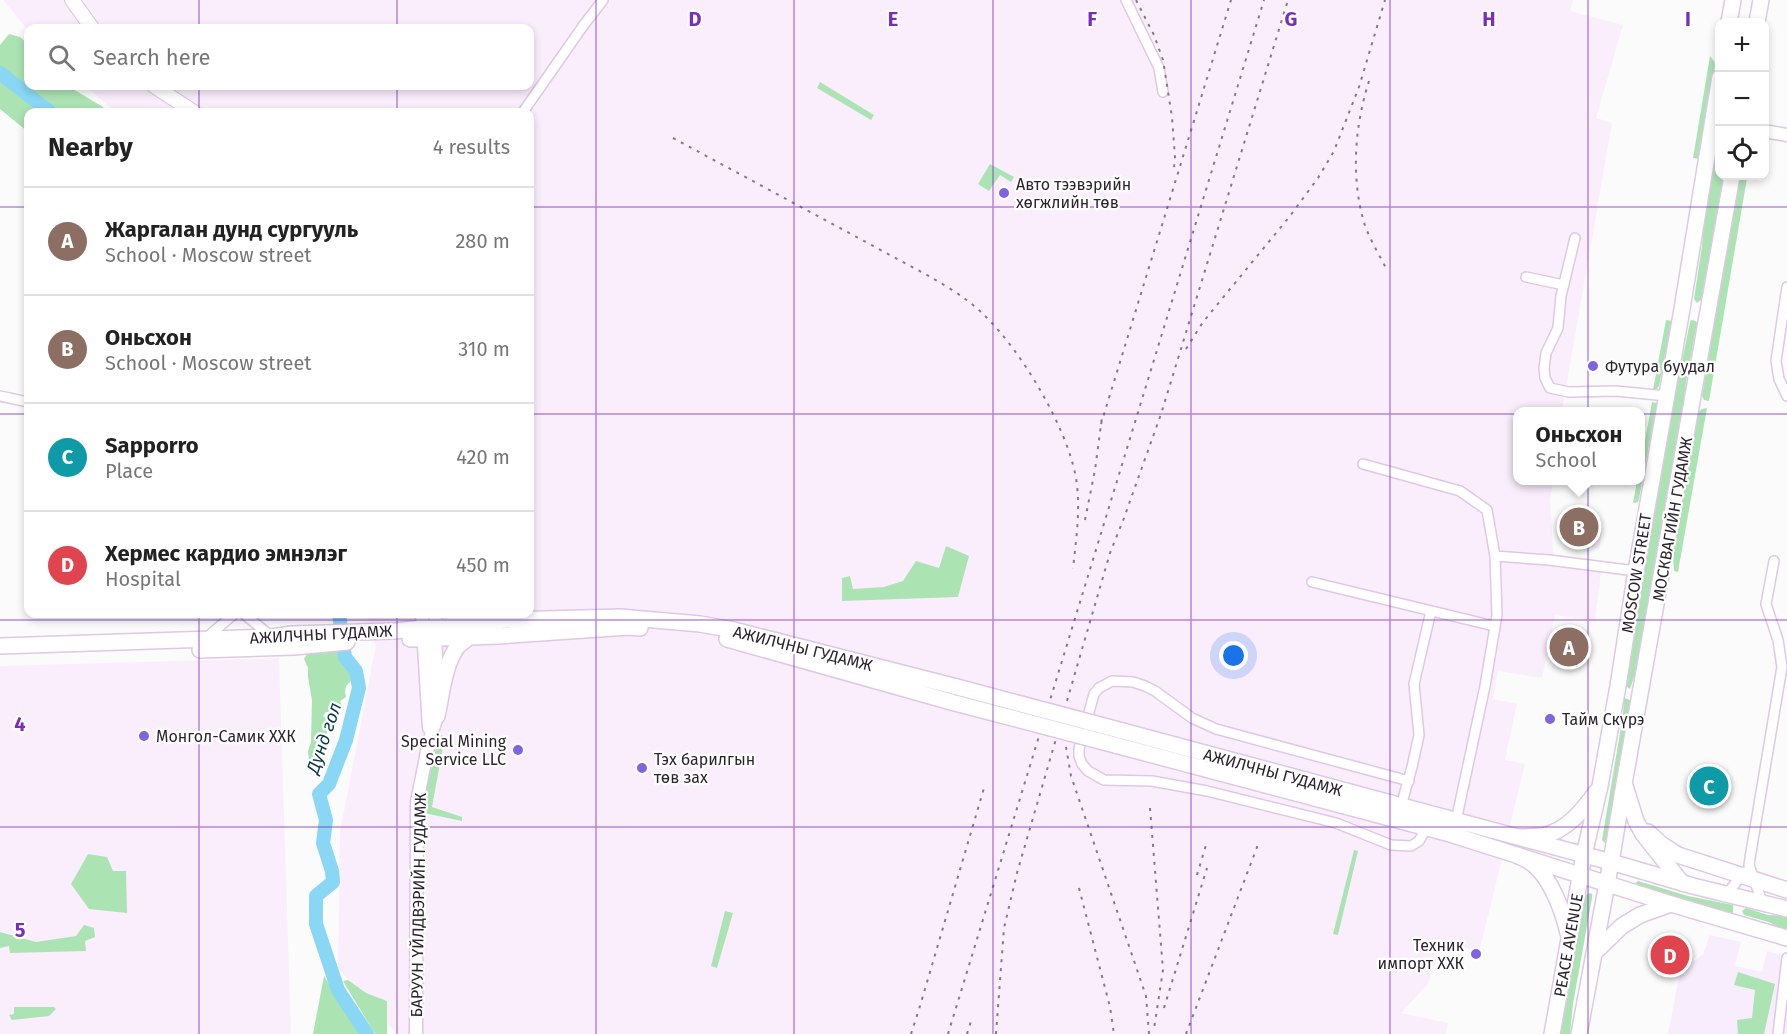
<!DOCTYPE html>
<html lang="en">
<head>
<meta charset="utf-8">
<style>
	:root { --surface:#fff; --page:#f2f2f2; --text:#222; --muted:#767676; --line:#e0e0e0; --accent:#db2777 }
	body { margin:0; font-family:"Fira Sans",sans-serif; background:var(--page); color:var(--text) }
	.controls { position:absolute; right:18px; top:18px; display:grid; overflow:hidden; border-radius:12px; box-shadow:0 3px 9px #0003 }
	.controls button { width:54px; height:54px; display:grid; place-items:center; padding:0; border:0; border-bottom:2px solid var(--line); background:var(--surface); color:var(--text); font:30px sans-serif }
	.you { position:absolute; left:1234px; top:656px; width:21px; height:21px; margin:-15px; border:4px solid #fff; border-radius:50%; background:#1a73e8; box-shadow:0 0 0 9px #1a73e833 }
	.badge { display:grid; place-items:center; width:39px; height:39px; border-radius:50%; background:var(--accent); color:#fff; font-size:20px; font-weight:700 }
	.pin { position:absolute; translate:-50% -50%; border:3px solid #fff; box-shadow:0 2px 6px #0006 }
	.popup { position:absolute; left:1513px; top:407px; width:132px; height:78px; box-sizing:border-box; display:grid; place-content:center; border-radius:12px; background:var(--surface); filter:drop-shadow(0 2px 4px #0005); font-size:20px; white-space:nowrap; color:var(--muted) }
	.popup b { font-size:22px; color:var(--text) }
	.popup::after { content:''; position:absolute; left:50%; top:100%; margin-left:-12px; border:12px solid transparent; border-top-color:var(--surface) }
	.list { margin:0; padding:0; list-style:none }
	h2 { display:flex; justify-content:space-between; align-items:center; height:78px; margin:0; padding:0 24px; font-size:26px }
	h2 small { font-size:20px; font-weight:400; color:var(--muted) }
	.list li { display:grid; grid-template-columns:39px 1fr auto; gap:18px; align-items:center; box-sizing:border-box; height:108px; padding:0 24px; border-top:2px solid var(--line) }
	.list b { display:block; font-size:22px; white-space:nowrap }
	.list p { margin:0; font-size:20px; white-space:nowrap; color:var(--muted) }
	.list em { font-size:20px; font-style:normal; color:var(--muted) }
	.icon { flex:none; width:33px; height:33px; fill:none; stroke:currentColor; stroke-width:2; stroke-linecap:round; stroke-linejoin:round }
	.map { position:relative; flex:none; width:1787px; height:1034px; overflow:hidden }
	.search { position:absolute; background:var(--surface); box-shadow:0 3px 9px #0003; left:24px; top:24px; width:510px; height:66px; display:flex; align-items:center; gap:15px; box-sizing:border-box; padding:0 21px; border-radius:12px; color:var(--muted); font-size:22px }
	.panel { position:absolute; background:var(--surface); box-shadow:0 3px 9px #0003; left:24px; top:108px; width:510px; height:510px; border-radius:12px }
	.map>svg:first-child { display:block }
	.built { fill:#faeefd }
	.medical { fill:#f7edfd }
	.green { fill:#ace3b3 }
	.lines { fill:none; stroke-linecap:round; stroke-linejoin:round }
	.river { stroke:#89d6f5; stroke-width:14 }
	.minor-casing { stroke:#dfc7e6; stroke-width:12 }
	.tertiary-casing { stroke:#dfc7e6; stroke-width:15 }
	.secondary-casing { stroke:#dfc7e6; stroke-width:16 }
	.primary-casing { stroke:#dfc7e6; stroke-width:18 }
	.trunk-casing { stroke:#dfc7e6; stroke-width:18 }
	.minor { stroke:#fff; stroke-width:9 }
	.tertiary { stroke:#fff; stroke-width:12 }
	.secondary { stroke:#fff; stroke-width:14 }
	.primary { stroke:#fff; stroke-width:15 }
	.trunk { stroke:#fff; stroke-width:15 }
	.rail { stroke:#817c83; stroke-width:2; stroke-dasharray:3 6; stroke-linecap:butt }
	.primary-bridge-casing { stroke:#dfc7e6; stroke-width:18; stroke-linecap:butt }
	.primary-bridge { stroke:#fff; stroke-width:15 }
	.grid { fill:none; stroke:#7b2cbf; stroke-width:1.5; stroke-opacity:0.55 }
	.poi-dot { fill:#8163df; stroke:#fff; stroke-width:2 }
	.labels { text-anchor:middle; stroke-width:4.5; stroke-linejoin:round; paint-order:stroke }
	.poi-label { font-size:16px; fill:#2c232f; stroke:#fff; text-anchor:start }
	.street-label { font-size:16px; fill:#2c232f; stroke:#fff }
	.water-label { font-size:18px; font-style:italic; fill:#073847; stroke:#fff }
	.grid-label { font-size:20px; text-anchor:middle; font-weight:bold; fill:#7b2cbf; stroke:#fff; stroke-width:4.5; stroke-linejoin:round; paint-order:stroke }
</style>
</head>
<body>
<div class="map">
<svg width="1787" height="1034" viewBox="0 0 1787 1034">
	<rect width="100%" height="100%" fill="#fbfbfb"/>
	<path class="built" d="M3 0H1573L1570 11 1623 25 1596 118 1612 123 1562 411 1518 412V480L1553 481 1550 500 1554 565 1601 572 1595 621 1555 615 1542 678 1498 671 1493 699 1517 704 1505 760 1525 764 1480 949 1441 946 1428 984 1401 1013 1448 1023 1446 1034H397L338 968 340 832 376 645 366 614H530V112H115L86 86H530V28H28V30Z
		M1568 506 1586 510 1584 528 1602 532 1599 549 1586 546V544L1570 541 1571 534H1574L1575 526 1566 524Z
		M279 658 291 1034H0V666Z"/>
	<path class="medical" d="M1710 935 1741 942 1735 966 1762 972 1767 951 1787 956V1034H1668L1682 961 1696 960 1703 954Z
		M1674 940 1684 942 1682 950H1684L1680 966 1656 959 1659 948H1663L1673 944Z"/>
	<path class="green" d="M9 34 20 37 28 44V86H68L103 107 106 112H52L0 70V45Z
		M1710 56 1714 61 1715 65 1700 159 1693 158Z
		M0 78 43 112H28V132L0 109Z
		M820 82 874 115 871 120 817 88Z
		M1719 124 1720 176H1724L1701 300 1697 303 1694 299 1702 246 1705 212Z
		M990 164 1014 177 1011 182 1000 175 989 191 978 184Z
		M1739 177 1747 178 1709 401 1704 400 1702 396Z
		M1666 320 1672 321 1659 386 1656 390H1653Z
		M1691 320 1696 321 1697 323 1686 382 1681 424 1643 651 1630 689 1626 686 1629 667 1628 650 1670 408 1678 381 1690 322Z
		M1652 402 1657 403 1639 499 1638 502 1633 503 1637 481 1640 480 1641 463Z
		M1707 408 1678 572 1674 571 1673 557 1698 412 1702 409Z
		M946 546 969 556 958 597 842 601V578L850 576 853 589 884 587 903 581 916 561 939 568Z
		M310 649H338L343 662 348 665 354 676C349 686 343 683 346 697L340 701 342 706 341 710 330 713 326 712 323 716 329 720 330 727 326 734 327 741 321 759 314 764 309 761 308 751 311 742 312 700 308 677V668L304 659Z
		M1624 698 1630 700 1634 699 1608 841 1605 843 1602 840 1623 715Z
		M439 735 445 736 432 807 462 817V821L424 813 423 804Z
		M1354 850 1358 851 1338 935 1333 934Z
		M88 854 107 857 113 871H126L127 913 89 909 71 884Z
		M1638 881 1688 896 1733 905V916L1637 888 1634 884Z
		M1589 893 1592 894V898L1573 1004 1570 1034H1560L1584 896Z
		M1746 908 1768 915 1787 916V932L1769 922 1744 915 1742 911Z
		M725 911 733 913 717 968 711 966Z
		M84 925 94 928 95 937 85 941 86 951 10 953 9 946 0 948V932L36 942 76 936Z
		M1738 972 1775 984 1764 1034H1738L1737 1020 1752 1018 1755 990 1734 985Z
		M324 976 361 1034H313Z
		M348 980 366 993 387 1001V1034H375L343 981Z
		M14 1007H54L56 1009 49 1016 12 1020 9 1015 14 1014Z"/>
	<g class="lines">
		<path class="river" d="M0 73 50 112
			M339 614 345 657 356 671 359 688 346 740 329 784 319 794 326 820 323 843 332 871 333 882 316 896V924L338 990 367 1034"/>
		<defs>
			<path id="minor" d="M1126 0 1159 68 1163 92
				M523 112 583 26 603 0
				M1575 238 1561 296 1558 328 1546 353 1544 368 1545 378 1550 388 1569 392 1616 391 1667 396
				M1526 277 1564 285
				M1787 287 1776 361 1779 379 1787 396
				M0 396 28 402
				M1363 464 1460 491 1487 510 1495 556
				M1312 582 1494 626
				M244 614 272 637
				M205 639 234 614
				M1409 781 1216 729 1192 718 1155 691 1145 686 1133 682 1112 681 1099 688 1094 694 1079 749V756L1082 764 1088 771 1104 780 1152 781 1207 791 1336 823 1391 845 1411 846 1419 841 1426 828
				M1401 806 1412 767 1419 735 1414 684 1431 611
				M1456 821 1485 686 1497 615 1495 556 1549 560 1636 571
				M1727 894 1744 872
				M1762 902 1749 865 1750 858 1782 667 1778 640 1766 604 1774 561
				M1778 1034 1787 958"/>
			<path id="tertiary" d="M1764 131 1787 135
				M422 614 429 728
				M416 1034 417 802 429 742 437 716 435 614"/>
			<path id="secondary" d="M72 0 92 28
				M154 86 194 112"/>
			<path id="primary" d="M410 639 498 636 629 627 640 628
				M727 639 955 703
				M0 646 272 637 292 634 394 631 507 620 620 617 700 624 734 630 957 687
				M200 650 294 647 347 642
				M437 716C442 694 444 664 458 646 461 643 466 640 469 637
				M1119 730 1611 862 1693 886 1787 909
				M1115 745 1450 834 1671 904 1787 938
				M1648 832 1661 844 1678 855 1787 890"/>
			<path id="trunk" d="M1729 22 1733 0
				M1757 22 1761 0
				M1625 786 1636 821 1643 834 1682 883
				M1518 837C1526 837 1534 837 1542 836 1567 831 1583 810 1597 791
				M1517 855C1522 858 1530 861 1534 865 1551 879 1563 911 1568 933
				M1594 953 1622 926 1640 915 1671 904
				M1552 1034 1584 855 1600 786 1618 686 1636 571 1682 309 1720 77
				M1579 1034 1611 862 1624 784 1732 176"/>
		</defs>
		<use href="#minor" class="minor-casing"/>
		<use href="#tertiary" class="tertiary-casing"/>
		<use href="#secondary" class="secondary-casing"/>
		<use href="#primary" class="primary-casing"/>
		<use href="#trunk" class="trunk-casing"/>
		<use href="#minor" class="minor"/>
		<use href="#tertiary" class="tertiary"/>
		<use href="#secondary" class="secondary"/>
		<use href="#primary" class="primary"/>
		<use href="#trunk" class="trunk"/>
		<path class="rail" d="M1136 0 1154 35 1163 60 1172 117 1175 157 1174 168
			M1369 81C1355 125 1351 174 1363 219 1368 237 1379 254 1387 270
			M673 138 927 275C946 286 967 298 983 314 1021 350 1067 427 1076 478 1081 509 1076 539 1073 569
			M1186 349 1203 322 1290 216 1318 178 1334 151 1359 87 1385 0
			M1101 424 1231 0
			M1085 520 1095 470 1102 417
			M1067 720 1065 741 1071 776 1146 996 1149 1034
			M1150 808 1163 970 1154 1029
			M1197 875 1206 845
			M1079 888 1110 1007 1114 1034
			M1164 1008 1207 868
			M911 1034 920 1006 984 788
			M948 1034 1264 0
			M967 1034 972 1018
			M996 1034 1004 928 1017 873 1110 553 1124 518 1161 414 1288 0
			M1186 1034 1259 842"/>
		<defs>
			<path id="primary-bridge" d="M957 687 1119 730
				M955 703 1115 745"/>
		</defs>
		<use href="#primary-bridge" class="primary-bridge-casing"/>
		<use href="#primary-bridge" class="primary-bridge"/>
	</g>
	<path class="grid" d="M199 0V28M397 0V28M596 0V1034M794 0V1034M993 0V1034M1191 0V1034M1390 0V1034M1588 0V1034M199 86V112M397 86V112M0 207H28M530 207H1787M0 414H28M530 414H1787M199 614V1034M397 614V1034M0 620H1787M0 827H1787"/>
	<g class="poi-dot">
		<circle cx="1004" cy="193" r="6"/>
		<circle cx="1593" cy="366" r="6"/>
		<circle cx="1550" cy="719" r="6"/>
		<circle cx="144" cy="736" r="6"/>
		<circle cx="518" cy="750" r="6"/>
		<circle cx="642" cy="768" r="6"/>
		<circle cx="1476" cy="954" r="6"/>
	</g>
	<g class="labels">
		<g class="poi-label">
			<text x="1016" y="190">Авто тээвэрийн<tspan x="1016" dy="18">хөгжлийн төв</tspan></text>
			<text x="1605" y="372">Футура буудал</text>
			<text x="1562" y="725">Тайм Скүрэ</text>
			<text x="156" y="742">Монгол-Самик ХХК</text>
			<text x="506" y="747" text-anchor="end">Special Mining<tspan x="506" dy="18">Service LLC</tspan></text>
			<text x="654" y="765">Тэх барилгын<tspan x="654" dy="18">төв зах</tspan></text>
			<text x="1464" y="951" text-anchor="end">Техник<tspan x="1464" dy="18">импорт ХХК</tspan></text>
		</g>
		<g class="street-label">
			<text transform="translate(1672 519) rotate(-80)" y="6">МОСКВАГИЙН ГУДАМЖ</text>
			<text transform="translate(1636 573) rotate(-81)" y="6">MOSCOW STREET</text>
			<text transform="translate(321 634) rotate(-3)" y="6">АЖИЛЧНЫ ГУДАМЖ</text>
			<text transform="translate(803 648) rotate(14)" y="6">АЖИЛЧНЫ ГУДАМЖ</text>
			<text transform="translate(1273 772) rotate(15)" y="6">АЖИЛЧНЫ ГУДАМЖ</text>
			<text transform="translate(418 905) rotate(-89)" y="6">БАРУУН ҮЙЛДВЭРИЙН ГУДАМЖ</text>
			<text transform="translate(1568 945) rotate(-80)" y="6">PEACE AVENUE</text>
		</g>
		<g class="water-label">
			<text transform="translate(324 738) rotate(-71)" y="6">Дунд гол</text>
		</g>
	</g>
	<g class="grid-label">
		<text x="695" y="26">D</text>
		<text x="893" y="26">E</text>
		<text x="1092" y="26">F</text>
		<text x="1291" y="26">G</text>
		<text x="1489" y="26">H</text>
		<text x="1688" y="26">I</text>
		<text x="20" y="731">4</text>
		<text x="20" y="937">5</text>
	</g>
</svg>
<div class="controls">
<button>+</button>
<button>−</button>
<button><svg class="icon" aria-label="locate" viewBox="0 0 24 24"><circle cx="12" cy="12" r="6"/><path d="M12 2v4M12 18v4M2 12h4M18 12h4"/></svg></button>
</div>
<div class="you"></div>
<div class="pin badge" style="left:1569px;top:647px;background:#8d6e63">A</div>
<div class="pin badge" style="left:1579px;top:527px;background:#8d6e63">B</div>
<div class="popup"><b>Оньсхон</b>School</div>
<div class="pin badge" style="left:1709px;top:786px;background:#0f9aa8">C</div>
<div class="pin badge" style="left:1670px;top:955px;background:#e0444e">D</div>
<div class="search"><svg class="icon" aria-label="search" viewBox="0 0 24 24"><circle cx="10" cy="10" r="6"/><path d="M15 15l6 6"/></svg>Search here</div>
<section class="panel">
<h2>Nearby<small>4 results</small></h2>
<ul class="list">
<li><span class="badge" style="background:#8d6e63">A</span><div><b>Жаргалан дунд сургууль</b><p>School · Moscow street</p></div><em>280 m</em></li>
<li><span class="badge" style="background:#8d6e63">B</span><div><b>Оньсхон</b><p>School · Moscow street</p></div><em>310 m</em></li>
<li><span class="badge" style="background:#0f9aa8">C</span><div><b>Sapporro</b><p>Place</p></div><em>420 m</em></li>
<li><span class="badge" style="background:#e0444e">D</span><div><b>Хермес кардио эмнэлэг</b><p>Hospital</p></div><em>450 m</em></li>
</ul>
</section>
</div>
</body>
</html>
